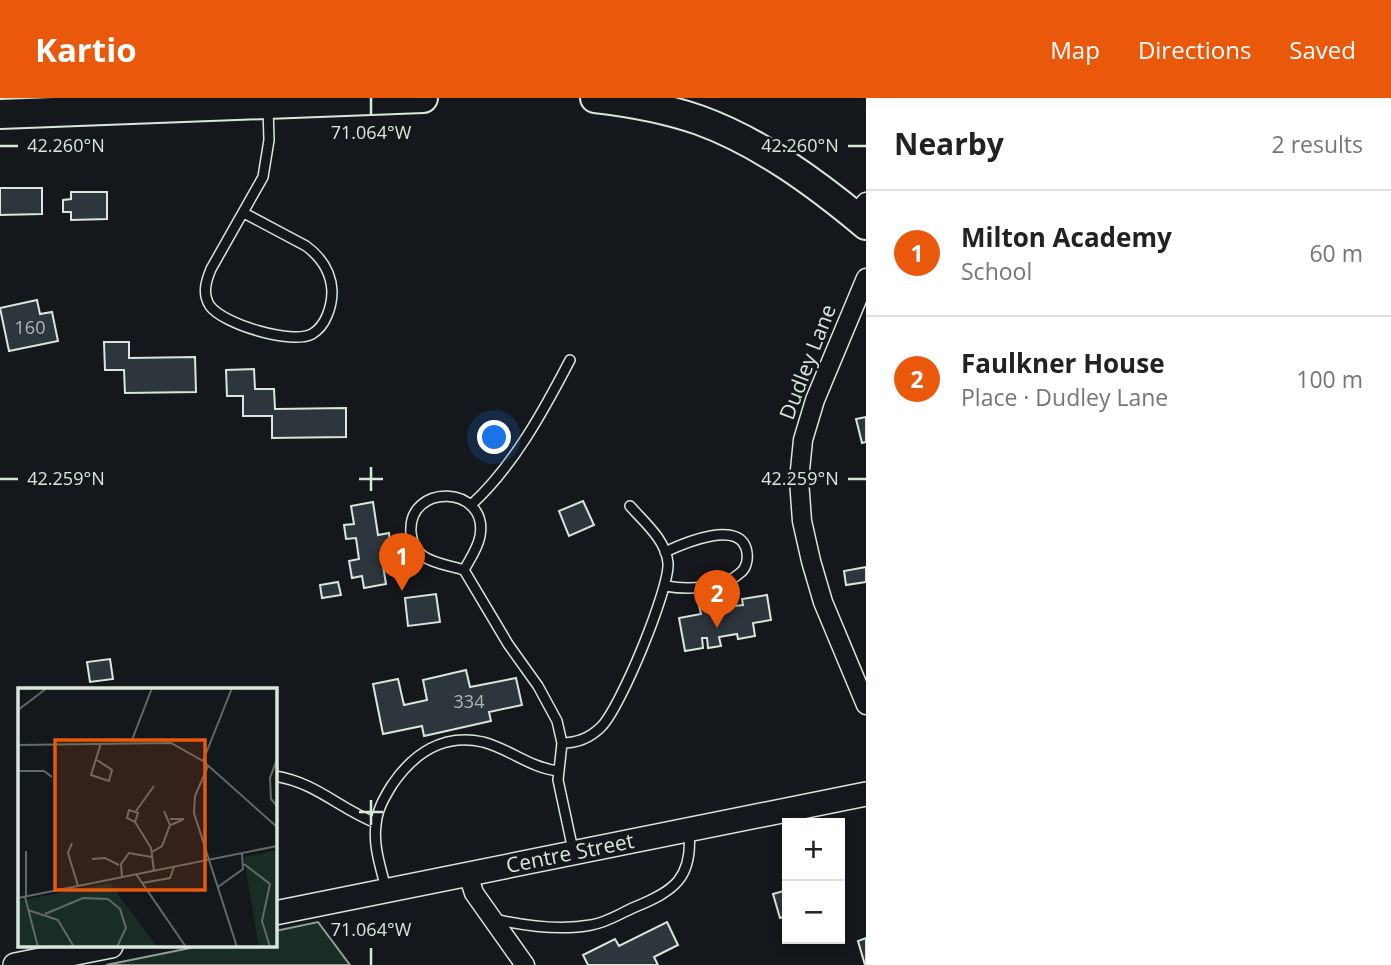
<!DOCTYPE html>
<html lang="en">
<head>
<meta charset="utf-8">
<style>
	:root { --surface:#fff; --page:#f2f2f2; --text:#222; --muted:#767676; --line:#e0e0e0; --accent:#ea580c }
	body { margin:0; font-family:"Open Sans",sans-serif; background:var(--page); color:var(--text) }
	.controls { position:absolute; right:21px; bottom:21px; display:grid; overflow:hidden; border-radius:0px; box-shadow:0 4px 10px #0003 }
	.controls button { width:63px; height:63px; display:grid; place-items:center; padding:0; border:0; border-bottom:2px solid var(--line); background:var(--surface); color:var(--text); font:35px sans-serif }
	.you { position:absolute; left:495px; top:340px; width:24px; height:24px; margin:-18px; border:5px solid #fff; border-radius:50%; background:#1a73e8; box-shadow:0 0 0 10px #1a73e833 }
	.badge { display:grid; place-items:center; width:46px; height:46px; border-radius:50%; background:var(--accent); color:#fff; font-size:23px; font-weight:700 }
	.pin { position:absolute; translate:-50% -58px; filter:drop-shadow(0 2px 4px #0008) }
	.pin::after { content:''; position:absolute; top:37px; width:24px; height:21px; background:inherit; clip-path:polygon(0 0,100% 0,50% 100%) }
	.list { margin:0; padding:0; list-style:none }
	h2 { display:flex; justify-content:space-between; align-items:center; height:91px; margin:0; padding:0 28px; font-size:30px }
	h2 small { font-size:23px; font-weight:400; color:var(--muted) }
	.list li { display:grid; grid-template-columns:46px 1fr auto; gap:21px; align-items:center; box-sizing:border-box; height:126px; padding:0 28px; border-top:2px solid var(--line) }
	.list b { display:block; font-size:26px; white-space:nowrap }
	.list p { margin:0; font-size:23px; white-space:nowrap; color:var(--muted) }
	.list em { font-size:23px; font-style:normal; color:var(--muted) }
	.map { position:relative; flex:none; width:866px; height:867px; overflow:hidden }
	header { display:flex; align-items:center; gap:42px; box-sizing:border-box; height:98px; padding:0 35px; background:var(--accent); color:#fff }
	header strong { font-size:33px }
	nav { display:flex; gap:38px; margin-inline-start:auto; font-size:24px }
	main { display:flex }
	aside { flex:1; background:var(--surface) }
	.map>svg:first-child { display:block }
	.green { fill:#1a2d24; stroke:#939e99; stroke-width:2 }
	.building { fill:#2c363c; stroke:#d8e6dc; stroke-width:2 }
	.lines { fill:none; stroke-linecap:round; stroke-linejoin:round }
	.service-casing { stroke:#d8e6dc; stroke-width:12 }
	.minor-casing { stroke:#d8e6dc; stroke-width:21 }
	.tertiary-casing { stroke:#d8e6dc; stroke-width:26 }
	.primary-casing { stroke:#d8e6dc; stroke-width:32 }
	.service { stroke:#14181c; stroke-width:9 }
	.minor { stroke:#14181c; stroke-width:18 }
	.tertiary { stroke:#14181c; stroke-width:23 }
	.primary { stroke:#14181c; stroke-width:28 }
	.ticks { fill:none; stroke:#d8e6dc; stroke-width:2.5 }
	.labels { text-anchor:middle; stroke-width:5; stroke-linejoin:round; paint-order:stroke }
	.number-label { font-size:18px; fill:#adbab4 }
	.street-label { font-size:21px; fill:#d8e6dc; stroke:#14181c }
	.inset-road { fill:none; stroke:#626a69; stroke-width:2 }
	.view { fill:#e8590c; fill-opacity:0.15; stroke:#e8590c; stroke-width:3.5 }
	.inset-edge { fill:none; stroke:#d8e6dc; stroke-width:3.5 }
	.ticks-label { font-size:18px; text-anchor:middle; fill:#d8e6dc; stroke:#14181c; stroke-width:5; stroke-linejoin:round; paint-order:stroke }
</style>
</head>
<body>
<header>
<strong>Kartio</strong>
<nav><a>Map</a><a>Directions</a><a>Saved</a></nav>
</header>
<main>
<div class="map">
<svg width="866" height="867" viewBox="0 0 866 867">
	<rect width="100%" height="100%" fill="#14181c"/>
	<path class="green" d="M318 824 350 867H106L200 848H275V833Z"/>
	<path class="building" d="M0 90H42V116L0 117Z
		M71 94H107V121L71 122V114H63V102L71 101Z
		M37 202 40 216 52 214 58 243 9 253 0 210Z
		M104 244H129V260L195 259 196 294 125 295 124 272H105Z
		M254 271 255 291H274L275 311 346 310V339L272 340V318H243V298H227L226 272Z
		M866 319V344L862 345 856 321Z
		M583 403 594 427 569 438 559 413Z
		M373 404 378 437 389 435 391 453 381 455 386 486 364 490 362 478 352 480 349 463 359 461 356 440 346 441 344 427 354 426 351 408Z
		M866 469V484L846 487 844 473Z
		M338 484 341 497 322 500 320 487Z
		M436 496 440 524 408 528 405 500Z
		M767 497 771 522 753 525 755 538 738 541 737 536 719 539 721 548 708 550 707 540H702L703 550 685 553 679 520 701 516 699 508 709 506 710 513 722 511 721 504 733 502 734 508 743 507 742 501Z
		M110 561 113 581 90 584 87 564Z
		M466 572 470 589 516 580 522 607 489 614 491 623 424 638 422 628 383 636 373 586 398 581 404 607 427 602 423 582Z
		M787 792V818L780 820 773 796Z
		M667 824 678 847 654 859 658 867H588L583 857 615 841 619 848Z
		M866 840V867H865L858 843Z"/>
	<g class="lines">
		<defs>
			<path id="service" d="M244 115 306 148C321 159 331 174 332 193 332 208 326 228 312 236 292 247 223 226 210 208 202 196 206 183 211 171L263 79 269 42 268 9
				M471 407C513 369 544 312 570 262
				M665 454C682 446 743 419 747 455 748 462 746 471 740 475 723 491 687 492 666 488
				M464 472C470 461 478 450 480 438 489 387 407 384 411 435 412 444 416 453 423 458 434 466 452 468 464 472L508 546 538 588 557 623 562 645 558 682 573 752
				M562 645C577 645 590 640 601 629 620 611 670 490 668 465 666 442 644 424 630 408
				M275 678C317 685 338 710 376 725
				M386 791C381 770 373 748 376 727 377 712 384 700 392 687 413 656 443 635 483 644 510 651 530 670 559 673
				M494 821C525 828 559 833 591 827 606 825 621 815 635 809 674 793 693 780 689 734"/>
			<path id="minor" d="M855 118 866 104
				M866 180 815 302 803 342 799 382 802 423 811 463 823 504 866 607
				M468 776 474 795 525 867"/>
			<g id="tertiary">
				<path id="s1" d="M275 815 866 696"/>
				<path d="M15 867 111 848"/>
			</g>
			<path id="primary" d="M595 0C630 4 665 10 699 22 760 44 817 86 866 127
				M0 16 423 0"/>
		</defs>
		<use href="#service" class="service-casing"/>
		<use href="#minor" class="minor-casing"/>
		<use href="#tertiary" class="tertiary-casing"/>
		<use href="#primary" class="primary-casing"/>
		<use href="#service" class="service"/>
		<use href="#minor" class="minor"/>
		<use href="#tertiary" class="tertiary"/>
		<use href="#primary" class="primary"/>
	</g>
	<path class="ticks" d="M371 0V18M0 48H18M848 48H866M371 369V393M0 381H18M359 381H383M848 381H866M371 702V727M359 714H383M371 850V867"/>
	<g class="labels">
		<g class="number-label">
			<text x="30" y="236">160</text>
			<text x="469" y="610">334</text>
		</g>
		<g class="street-label">
			<text transform="translate(808 264) rotate(-69)" y="7">Dudley Lane</text>
			<text dy="7" stroke="none"><textPath href="#s1" startOffset="301">Centre Street</textPath></text>
		</g>
	</g>
	<g transform="translate(18 590)">
		<rect width="259" height="259" fill="#14181c"/>
		<path d="M259 162V259H241L226 169ZM92 195 139 259H0V213Z" fill="#1a2d24"/>
		<path class="inset-road" d="M0 22 29 0M114 52 134 0M0 57 153 55 185 73 259 139M259 71 252 90 253 111 259 118M79 72 94 82 91 93 73 87 83 55M185 73 214 0M190 78 177 108 176 125 219 259M0 83H26L34 89M118 123 136 98M152 131H166L153 137M117 134 120 125 111 122 109 130 117 134 133 160 136 183M54 155 50 165 60 198M134 164 144 158 152 137 146 123M74 171 87 170 101 177M226 176 252 196 244 233 252 259M118 186 168 259M104 189 103 176 111 165 134 169M124 195 152 190 156 179M200 199 225 181 224 166M7 209 20 259M8 209V163M0 210 259 158M10 222 40 232 56 259M27 226 65 210 90 211 102 221 108 240 99 259"/>
		<path class="view" d="M37 52H187V202H37Z"/>
		<rect width="259" height="259" class="inset-edge"/>
	</g>
	<g class="ticks-label">
		<text x="371" y="41">71.064°W</text>
		<text x="66" y="54">42.260°N</text>
		<text x="800" y="54">42.260°N</text>
		<text x="66" y="387">42.259°N</text>
		<text x="800" y="387">42.259°N</text>
		<text x="371" y="838">71.064°W</text>
	</g>
</svg>
<div class="controls">
<button>+</button>
<button>−</button>
</div>
<div class="you"></div>
<div class="pin badge" style="left:402px;top:493px">1</div>
<div class="pin badge" style="left:717px;top:530px">2</div>
</div>
<aside>
<h2>Nearby<small>2 results</small></h2>
<ul class="list">
<li><span class="badge">1</span><div><b>Milton Academy</b><p>School</p></div><em>60 m</em></li>
<li><span class="badge">2</span><div><b>Faulkner House</b><p>Place · Dudley Lane</p></div><em>100 m</em></li>
</ul>
</aside>
</main>
</body>
</html>
